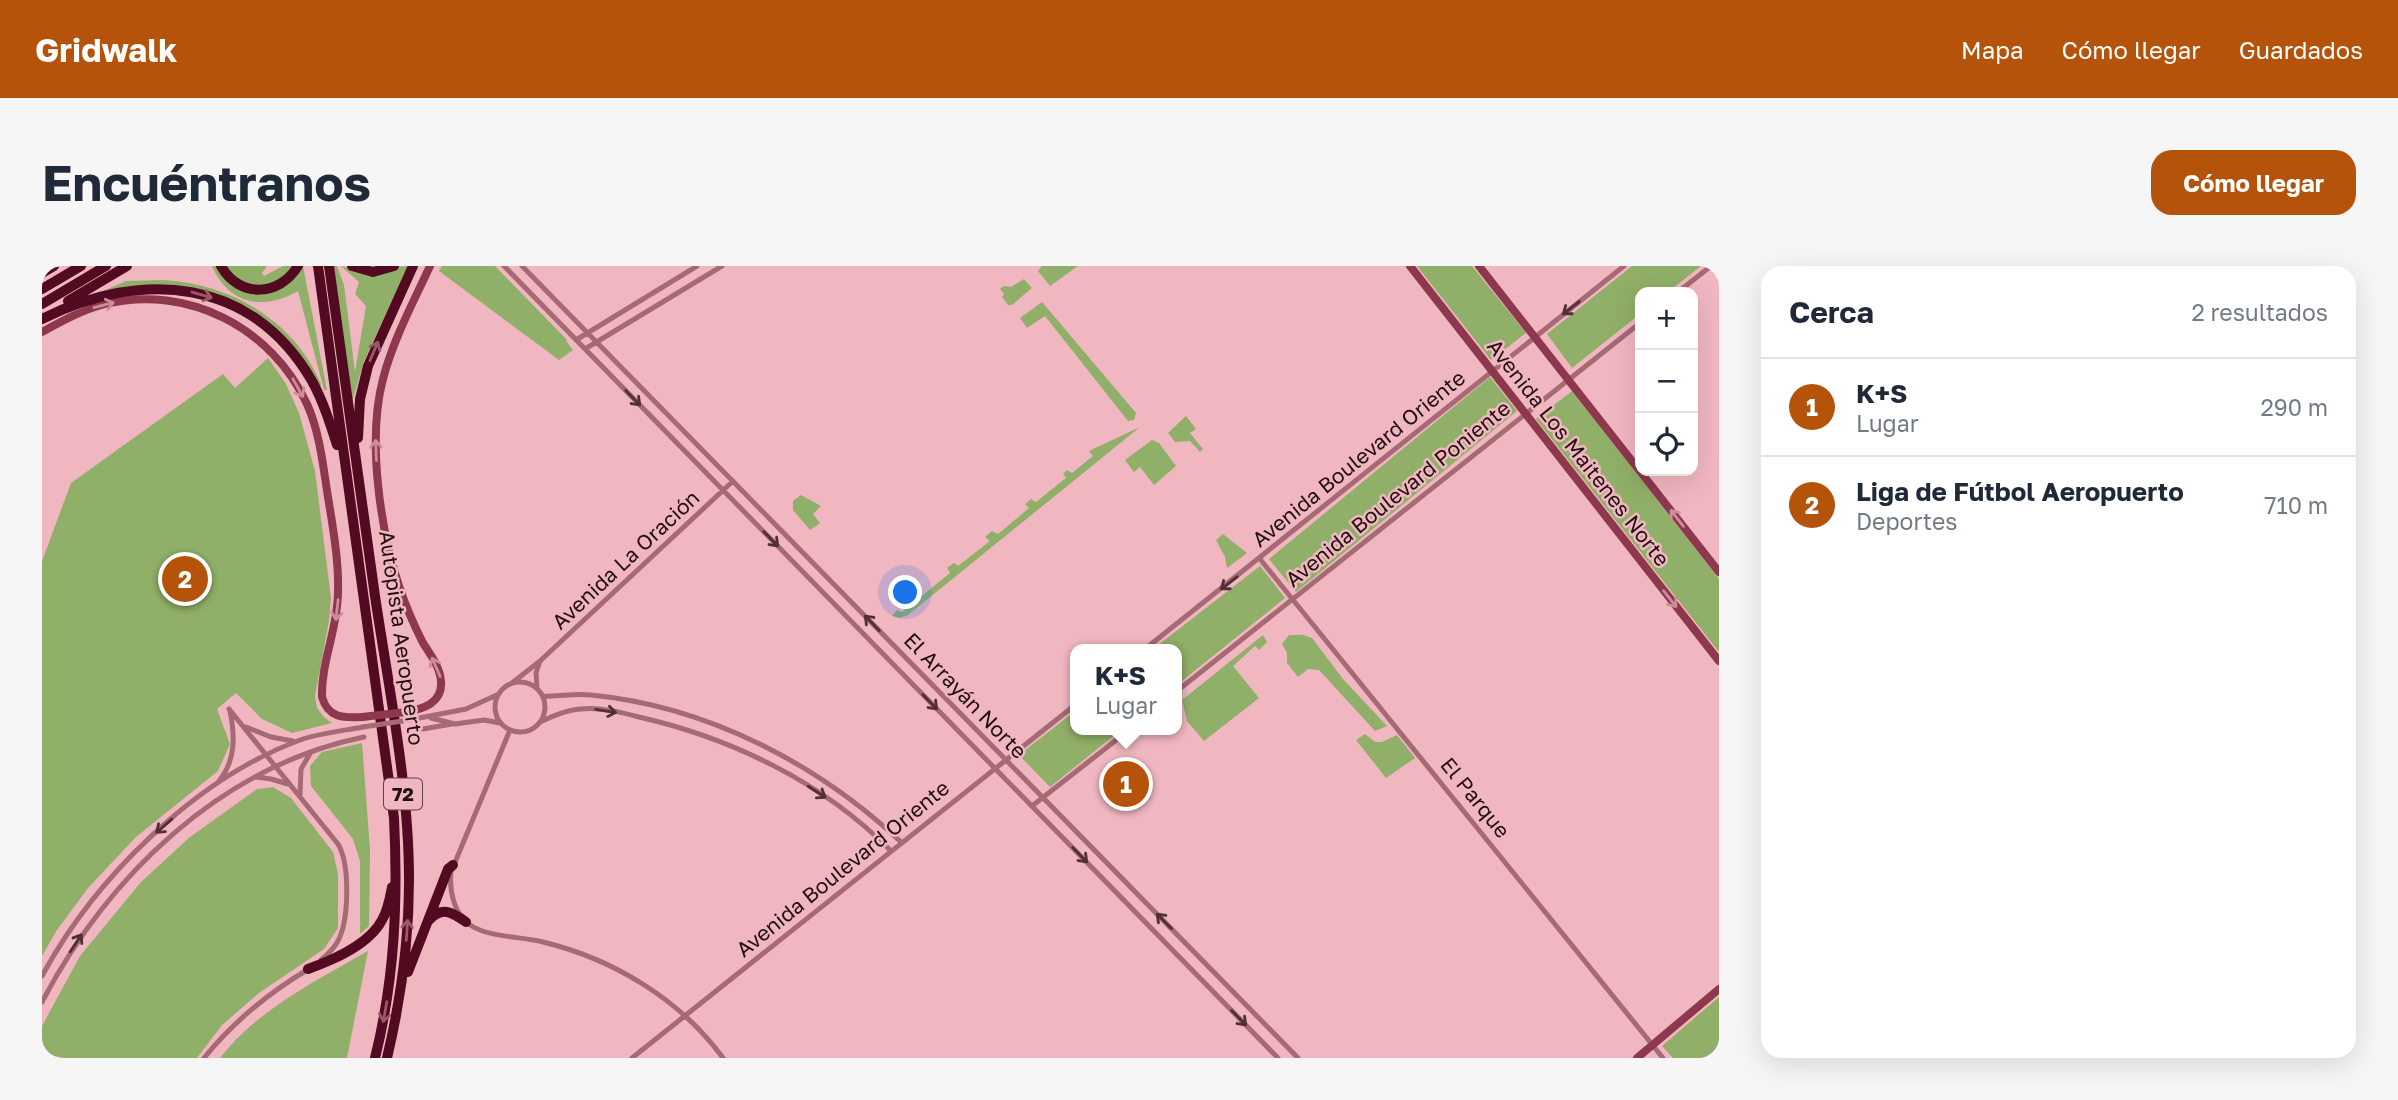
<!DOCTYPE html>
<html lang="es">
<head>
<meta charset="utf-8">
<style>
	:root { --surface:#fff; --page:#f6f6f7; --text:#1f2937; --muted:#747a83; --line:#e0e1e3; --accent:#b45309 }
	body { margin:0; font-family:"Golos Text",sans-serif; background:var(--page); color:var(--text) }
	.controls { position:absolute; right:21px; top:21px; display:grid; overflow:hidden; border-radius:14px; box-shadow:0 7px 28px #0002 }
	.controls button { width:63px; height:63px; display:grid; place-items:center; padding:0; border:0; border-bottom:2px solid var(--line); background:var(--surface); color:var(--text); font:35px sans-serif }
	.you { position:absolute; left:864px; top:327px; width:24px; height:24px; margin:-18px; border:5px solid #fff; border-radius:50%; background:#1a73e8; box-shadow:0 0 0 10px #1a73e833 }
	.badge { display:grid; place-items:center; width:46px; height:46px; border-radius:50%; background:var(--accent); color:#fff; font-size:23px; font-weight:700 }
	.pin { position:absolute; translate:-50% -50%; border:4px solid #fff; box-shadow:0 2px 7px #0006 }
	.popup { position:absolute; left:1028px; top:378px; width:112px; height:91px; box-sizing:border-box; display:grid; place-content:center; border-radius:14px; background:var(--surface); filter:drop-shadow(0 2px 5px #0005); font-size:23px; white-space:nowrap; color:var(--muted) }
	.popup b { font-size:26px; color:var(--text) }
	.popup::after { content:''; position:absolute; left:50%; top:100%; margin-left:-14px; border:14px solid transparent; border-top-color:var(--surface) }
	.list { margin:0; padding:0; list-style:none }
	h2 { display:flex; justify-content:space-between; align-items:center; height:91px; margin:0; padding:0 28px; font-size:30px }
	h2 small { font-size:23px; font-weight:400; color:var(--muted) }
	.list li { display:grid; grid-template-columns:46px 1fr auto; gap:21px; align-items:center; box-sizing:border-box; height:98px; padding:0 28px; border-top:2px solid var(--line) }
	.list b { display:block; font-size:26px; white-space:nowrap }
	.list p { margin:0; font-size:23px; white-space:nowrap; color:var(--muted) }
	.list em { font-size:23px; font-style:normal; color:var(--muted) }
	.icon { flex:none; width:38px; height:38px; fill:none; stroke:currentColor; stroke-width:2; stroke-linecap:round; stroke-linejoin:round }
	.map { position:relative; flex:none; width:1677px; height:792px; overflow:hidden; border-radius:21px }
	header { display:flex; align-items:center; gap:42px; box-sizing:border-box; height:98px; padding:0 35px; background:var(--accent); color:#fff }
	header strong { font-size:33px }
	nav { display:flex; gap:38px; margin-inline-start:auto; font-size:24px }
	.intro { display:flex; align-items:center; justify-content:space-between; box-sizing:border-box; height:168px; padding:0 42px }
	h1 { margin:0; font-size:49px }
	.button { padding:18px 32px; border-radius:21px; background:var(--accent); color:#fff; font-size:24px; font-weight:700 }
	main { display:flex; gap:42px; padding:0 42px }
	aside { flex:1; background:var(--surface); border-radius:21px; box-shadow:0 7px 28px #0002 }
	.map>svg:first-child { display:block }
	.green { fill:#90af68 }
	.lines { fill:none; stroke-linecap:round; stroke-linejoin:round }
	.street { stroke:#a56a74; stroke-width:5 }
	.secondary { stroke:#8d384d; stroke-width:8 }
	.highway { stroke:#520a21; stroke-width:10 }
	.street-bridge { stroke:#a56a74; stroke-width:5 }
	.secondary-bridge { stroke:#8d384d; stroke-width:8 }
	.oneway { stroke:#9a5869 }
	.oneway2 { stroke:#ce8b98 }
	.oneway3 { stroke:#502f35 }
	.labels { text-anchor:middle; stroke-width:5; stroke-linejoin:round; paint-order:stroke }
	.shield { fill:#f1b7c0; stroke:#604147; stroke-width:2 }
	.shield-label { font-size:19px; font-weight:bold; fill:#220f13 }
	.street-label { font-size:21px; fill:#220f13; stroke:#f1b7c0 }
</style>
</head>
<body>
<header>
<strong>Gridwalk</strong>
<nav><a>Mapa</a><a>Cómo llegar</a><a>Guardados</a></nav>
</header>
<div class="intro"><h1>Encuéntranos</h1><a class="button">Cómo llegar</a></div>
<main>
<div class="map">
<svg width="1677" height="792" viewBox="0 0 1677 792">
	<rect width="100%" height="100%" fill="#f1b7c0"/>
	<path class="green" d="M170 0H175L215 27 261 0 285 124H282L256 25C222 45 187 39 170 0Z
		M183 0H225L220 7 222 10 241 0H252L247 6 226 20 200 17Z
		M292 0H295L302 19 313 106 324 40 313 28 317 16 299 0 310 3 366 0 322 95 311 133H306Z
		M400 0H453L525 74 524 75 531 84 517 94 397 5Z
		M1000 0H1036L1008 20 996 5Z
		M1375 0H1430L1484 67 1449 94Z
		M1590 0H1659L1626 26H1598V48L1530 102 1505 68Z
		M982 13 990 22 970 39H966L960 31 962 28 958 23 962 20 969 21Z
		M121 14C188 17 253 55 279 118L278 124 272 112 196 39 103 19 59 26 84 15Z
		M1000 36 1094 147 1092 154 1086 155 1003 50 985 62 978 52Z
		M226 92 244 118 257 147 273 205 289 332 287 355 273 430 275 442 282 451 290 457 250 467 220 453 194 427 175 443 188 478 176 505 94 571 46 622 15 664 0 690V295L29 217 181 108 193 122Z
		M1448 111 1475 145 1254 326 1227 293Z
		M1530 125 1677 313V386L1494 153Z
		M1144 150 1154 163 1148 167 1161 183 1158 186 1148 175 1133 176 1126 167Z
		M1098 161 866 349 858 352 850 350 855 344 860 346 908 307 905 302 912 297 916 300 948 275 943 271 950 265 956 268 987 242 983 238 989 233 994 236 1024 212 1021 208 1025 204 1030 207 1051 190 1047 185Z
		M1110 174 1117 177 1134 200 1112 219 1098 201 1092 206 1083 194Z
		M759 229 779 240 771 248 778 257 768 264 751 244V235Z
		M1181 268 1205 287 1185 302 1183 291 1174 274Z
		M1218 300 1243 332 1135 419V383H1111Z
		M1221 369 1225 376 1217 384 1213 380 1191 400 1217 432 1162 475 1145 455 1140 434Z
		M1247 369H1261L1270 372 1301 413 1345 460 1333 465 1277 404 1266 403 1256 411 1245 397V387L1240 378Z
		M1033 445V464H1079L1008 521 977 489Z
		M1323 468 1333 476H1340L1355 469 1373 492 1344 512 1314 474Z
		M320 477 328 583 327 660 318 668V595L311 573 269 520 268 500 280 486Z
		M231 521 249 532 291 586 296 607V662L282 683 217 727 180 759 155 792H22L0 787V760L38 690 99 616 148 571 215 523Z
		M326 685 305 792H178C216 743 274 715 326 685Z
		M1677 731V787L1671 792H1631L1620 780Z"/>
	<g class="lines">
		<path class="street" d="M462 0 1236 792
			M480 0 1256 792
			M1636 26 1669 0
			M534 74 655 0
			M543 83 680 0
			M1218 293 1621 792
			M1103 383 1582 0
			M453 441a25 25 0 1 1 50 0a25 25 0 1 1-50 0Z
			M470 417 498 395 691 215
			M495 422 494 407 498 395
			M1135 425 1598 57
			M501 430C517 431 532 427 549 429 664 440 775 497 859 576
			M187 443 296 578C308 598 307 651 297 673 293 682 286 688 279 694
			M389 452 413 458 442 454 458 457
			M367 454 424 443 457 428
			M498 456C511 450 524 444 539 443 558 441 578 446 597 451 689 472 781 516 848 584
			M204 461 229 471 251 475
			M381 463 410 458
			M468 464 409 606C407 625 412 648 428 659 448 672 478 670 501 676 571 693 638 733 681 792
			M214 511 229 513 246 518
			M177 515C194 494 193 470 188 445
			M258 529 259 503 269 486
			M990 540 1087 464
			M0 710C53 612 153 513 258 474 278 467 300 465 321 461
			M0 736C66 610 179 500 322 471
			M162 792C192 755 225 728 265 704
			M590 792 1033 439"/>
		<path class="secondary" d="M1368 0 1677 395
			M1437 0 1677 306
			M0 66C20 55 40 44 63 38 146 18 230 62 265 138 278 167 281 200 286 231 291 262 297 295 296 326 296 362 279 396 280 431 286 452 301 452 320 451
			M364 446C381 443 401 437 399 415 398 401 388 388 381 377 372 359 364 341 358 323 338 264 325 173 341 113 351 74 371 37 388 0
			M1595 792 1677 723"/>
		<path class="highway" d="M179 0C197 32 237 31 256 0
			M276 0 352 552C356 634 353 712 333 792
			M287 0C302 110 317 220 333 330 347 424 367 519 367 614 367 674 359 733 345 792
			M310 0 331 6 352 0
			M0 7 12 0
			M0 23 39 0
			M26 35 85 0
			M0 38 64 0
			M0 53C99 3 210 11 270 115 281 135 288 157 295 179
			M316 172 318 133 326 100 371 0
			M387 654C400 640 410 646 424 656
			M266 703C291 694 327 679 340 654 346 644 348 632 350 621
			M366 706 406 603 411 599"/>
		<path class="street-bridge" d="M321 461 367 454"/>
		<path class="secondary-bridge" d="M320 451 364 446"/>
	</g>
	<defs><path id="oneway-shaft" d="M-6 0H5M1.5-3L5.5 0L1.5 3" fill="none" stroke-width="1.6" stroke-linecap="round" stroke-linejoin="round" transform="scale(1.75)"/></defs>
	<g class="oneway">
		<use href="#oneway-shaft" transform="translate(160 29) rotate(16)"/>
		<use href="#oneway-shaft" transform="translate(332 85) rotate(-67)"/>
		<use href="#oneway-shaft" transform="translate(365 664) rotate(-86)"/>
		<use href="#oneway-shaft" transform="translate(343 746) rotate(100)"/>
	</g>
	<g class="oneway2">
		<use href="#oneway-shaft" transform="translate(62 39) rotate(-14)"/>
		<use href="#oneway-shaft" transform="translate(256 122) rotate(61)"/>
		<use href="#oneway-shaft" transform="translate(334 184) rotate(-92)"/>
		<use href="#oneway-shaft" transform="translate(1635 252) rotate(-128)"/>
		<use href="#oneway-shaft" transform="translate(1628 333) rotate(52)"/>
		<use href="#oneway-shaft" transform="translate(295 344) rotate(96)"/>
		<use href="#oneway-shaft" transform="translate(394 401) rotate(-114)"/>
	</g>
	<g class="oneway3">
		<use href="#oneway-shaft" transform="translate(1529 42) rotate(142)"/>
		<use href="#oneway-shaft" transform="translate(591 132) rotate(46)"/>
		<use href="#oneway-shaft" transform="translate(729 273) rotate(46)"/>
		<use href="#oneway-shaft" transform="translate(1187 317) rotate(142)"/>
		<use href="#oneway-shaft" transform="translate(830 357) rotate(-134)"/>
		<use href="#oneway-shaft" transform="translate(888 436) rotate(46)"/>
		<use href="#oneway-shaft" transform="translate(564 445) rotate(9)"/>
		<use href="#oneway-shaft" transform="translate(775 526) rotate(33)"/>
		<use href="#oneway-shaft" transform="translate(122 560) rotate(139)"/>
		<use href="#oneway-shaft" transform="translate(1038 589) rotate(46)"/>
		<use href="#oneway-shaft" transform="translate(1122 655) rotate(-135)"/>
		<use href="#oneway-shaft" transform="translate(34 677) rotate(-57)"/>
		<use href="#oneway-shaft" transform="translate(1197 752) rotate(46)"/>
	</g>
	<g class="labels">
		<rect class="shield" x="342" y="512.5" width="38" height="31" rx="5"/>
		<g class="shield-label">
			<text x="361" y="535">72</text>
		</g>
		<g class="street-label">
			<text transform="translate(1536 187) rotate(52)" y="7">Avenida Los Maitenes Norte</text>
			<text transform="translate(1317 193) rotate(-39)" y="7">Avenida Boulevard Oriente</text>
			<text transform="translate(1356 228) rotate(-39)" y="7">Avenida Boulevard Poniente</text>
			<text transform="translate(584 294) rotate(-43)" y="7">Avenida La Oración</text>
			<text transform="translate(359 372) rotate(82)" y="7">Autopista Aeropuerto</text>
			<text transform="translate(923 430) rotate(46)" y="7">El Arrayán Norte</text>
			<text transform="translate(1433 532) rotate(51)" y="7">El Parque</text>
			<text transform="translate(801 603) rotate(-39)" y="7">Avenida Boulevard Oriente</text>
		</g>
	</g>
</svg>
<div class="controls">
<button>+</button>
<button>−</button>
<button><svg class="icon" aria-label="locate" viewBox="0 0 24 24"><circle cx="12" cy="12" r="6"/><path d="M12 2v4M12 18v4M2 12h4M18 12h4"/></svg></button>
</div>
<div class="you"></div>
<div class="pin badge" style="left:1084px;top:518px">1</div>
<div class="popup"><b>K+S</b>Lugar</div>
<div class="pin badge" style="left:143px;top:313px">2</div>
</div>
<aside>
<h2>Cerca<small>2 resultados</small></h2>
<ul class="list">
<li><span class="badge">1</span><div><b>K+S</b><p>Lugar</p></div><em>290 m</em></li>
<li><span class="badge">2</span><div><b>Liga de Fútbol Aeropuerto</b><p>Deportes</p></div><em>710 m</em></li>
</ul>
</aside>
</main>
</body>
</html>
